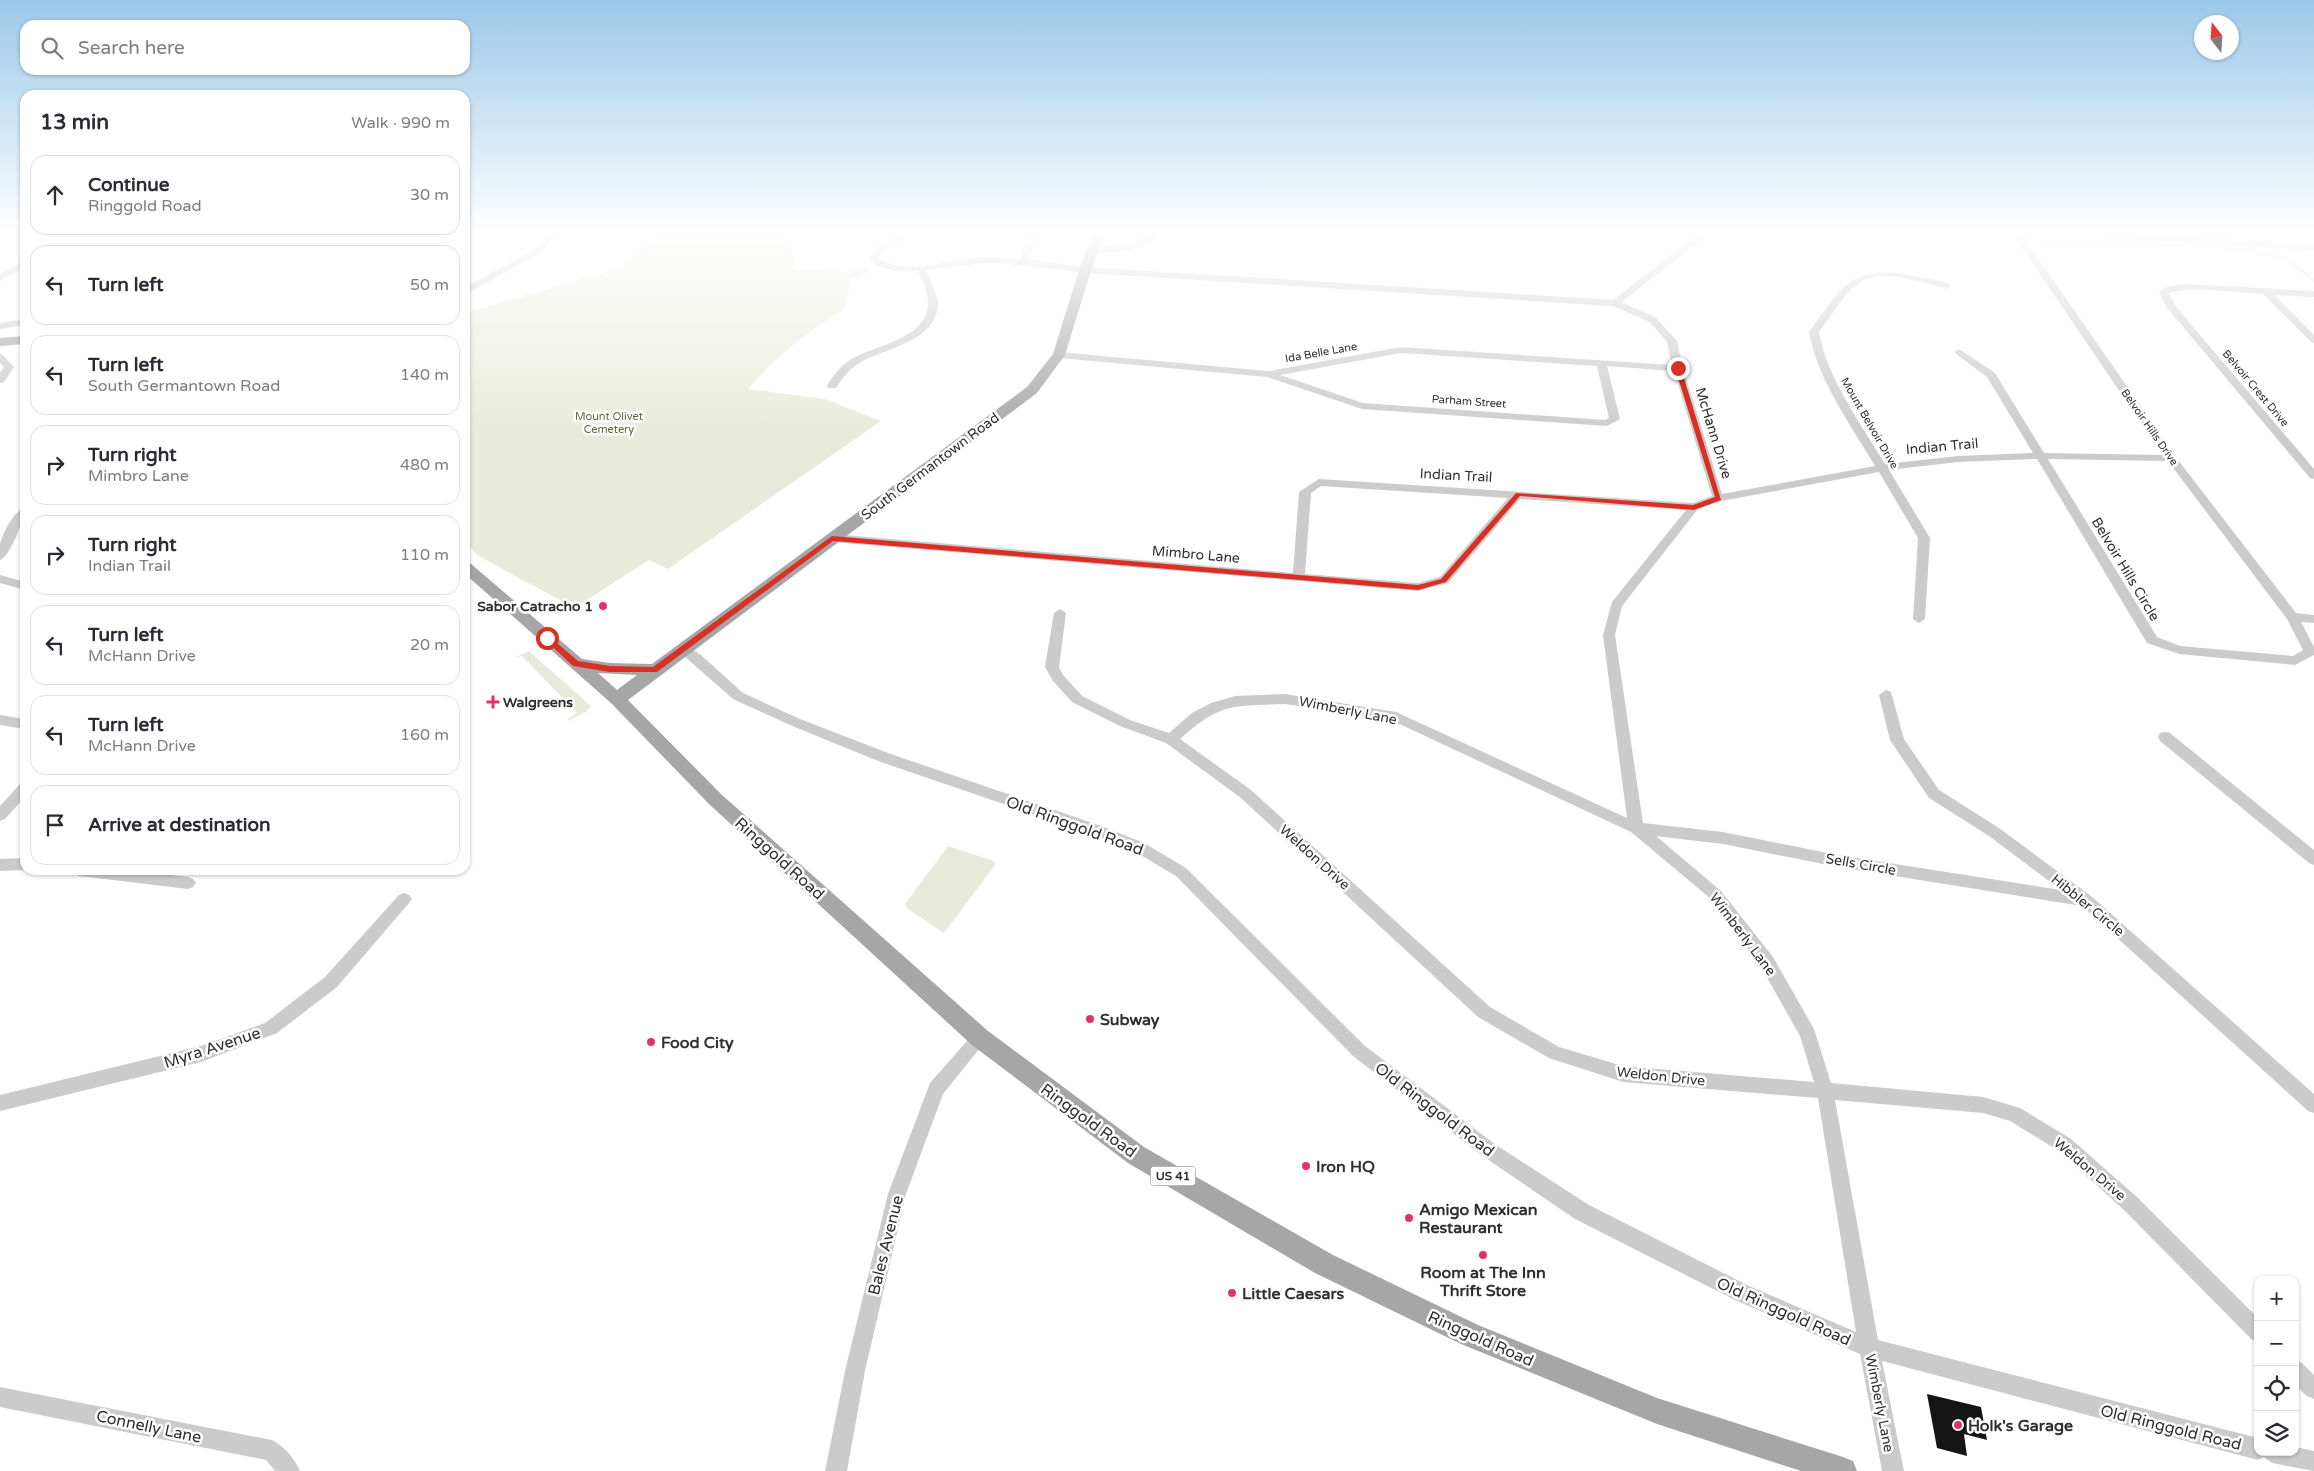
<!DOCTYPE html>
<html lang="en">
<head>
<meta charset="utf-8">
<style>
	:root { --surface:#fff; --page:#f2f2f3; --text:#2b2b33; --muted:#7c7c81; --line:#e1e1e2 }
	body { margin:0; font-family:"Varela Round",sans-serif; background:var(--page); color:var(--text) }
	.controls { position:absolute; right:15px; bottom:15px; display:grid; overflow:hidden; border-radius:10px; box-shadow:0 1px 4px #0004 }
	.controls button { width:45px; height:45px; display:grid; place-items:center; padding:0; border:0; border-bottom:1px solid var(--line); background:var(--surface); color:var(--text); font:25px sans-serif }
	.compass { position:absolute; left:2194px; top:15px; width:45px; height:45px; border-radius:50%; background:var(--surface); box-shadow:0 1px 4px #0004; rotate:343deg }
	.stop { position:absolute; width:15px; height:15px; margin:-11px; border:4px solid #d93025; border-radius:50%; background:#fff }
	.stop.end { background:#d93025; border-color:#fff; box-shadow:0 1px 5px #0008 }
	.list { margin:0; padding:0; list-style:none }
	h2 { display:flex; justify-content:space-between; align-items:center; height:65px; margin:0; padding:0 20px; font-size:21px }
	h2 small { font-size:16px; font-weight:400; color:var(--muted) }
	.list li { display:grid; grid-template-columns:32px 1fr auto; gap:15px; align-items:center; box-sizing:border-box; height:80px; margin:0 10px 10px; padding:0 10px; border:1px solid var(--line); border-radius:15px }
	.list b { display:block; font-size:19px; white-space:nowrap }
	.list p { margin:0; font-size:16px; white-space:nowrap; color:var(--muted) }
	.list em { font-size:16px; font-style:normal; color:var(--muted) }
	.icon { flex:none; width:28px; height:28px; fill:none; stroke:currentColor; stroke-width:2; stroke-linecap:round; stroke-linejoin:round }
	.map { position:relative; flex:none; width:2314px; height:1471px; overflow:hidden }
	.search { position:absolute; background:var(--surface); box-shadow:0 1px 4px #0004; left:20px; top:20px; width:450px; height:55px; display:flex; align-items:center; gap:12px; box-sizing:border-box; padding:0 18px; border-radius:15px; color:var(--muted); font-size:19px }
	.panel { position:absolute; background:var(--surface); box-shadow:0 1px 4px #0004; left:20px; top:90px; width:450px; height:785px; border-radius:15px }
	.map>svg:first-child { display:block }
	.green { fill:#e8ebdb }
	.lines { fill:none; stroke-linecap:round; stroke-linejoin:round }
	.stream { stroke:#c8e6eb; stroke-width:2.5 }
	.building { fill:#151515 }
	.minor { fill:#cbcbcb; fill-rule:evenodd }
	.major { fill:#a6a6a6; fill-rule:evenodd }
	.route { fill:#d93025 }
	.poi-dot { fill:#e3326b; stroke:#fff; stroke-width:2 }
	.labels { text-anchor:middle; stroke-width:5; stroke-linejoin:round; paint-order:stroke }
	.far-street-label { font-size:11px; fill:#2e2e2e; stroke:#fff }
	.far-park-label { font-size:11px; fill:#5c693c; stroke:#fff }
	.shield { fill:#fff; stroke:#6d6d6d; stroke-width:1 }
	.shield-label { font-size:12px; font-weight:bold; fill:#2e2e2e }
	.street-label { font-size:14px; fill:#2e2e2e; stroke:#fff }
	.poi-label { font-size:14px; font-weight:bold; fill:#2e2e2e; stroke:#fff; text-anchor:end }
	.near-street-label { font-size:16px; fill:#2e2e2e; stroke:#fff }
	.near-poi-label { font-size:16px; font-weight:bold; fill:#2e2e2e; stroke:#fff; text-anchor:start }
</style>
</head>
<body>
<div class="map">
<svg width="2314" height="1471" viewBox="0 0 2314 1471">
	<rect width="100%" height="100%" fill="#fff"/>
	<path class="green" d="M663 232H787L793 255 794 269 848 272 863 267 870 272 851 280 845 309C806 332 778 355 748 389L825 399 881 421 668 569 649 560 574 608 479 556 465 543V313L615 269Z
		M529 651 591 706 586 712 568 721V719L577 713 522 656 514 658Z
		M948 846 994 861 996 864 944 933 908 909 905 904Z"/>
	<g class="lines">
		<path class="stream" d="M2002 232 2045 242 2084 245H2202L2248 250 2286 259 2314 280"/>
	</g>
	<path class="building" d="M1927 1394 1981 1407 1987 1440 1964 1434 1967 1456 1937 1448Z"/>
	<g class="lines">
		<path class="minor" d="M551 232H560L538 255 465 294V287L532 251Z
			M903 232H913L882 252 878 258C905 276 944 261 974 258 990 257 1006 257 1021 259L1027 232H1035L1030 260 1085 267 1613 300 1700 232H1710L1622 302 1656 318 1677 341 1683 368 1722 494 1875 466C1851 425 1817 379 1809 332 1844 284 1854 262 1918 277 1928 279 1944 280 1952 286L1947 289C1922 283 1882 267 1859 283 1843 294 1831 317 1819 332 1827 378 1861 424 1885 464L1958 456 2033 453 1987 377 1956 354 1954 352 1959 349 1995 373 2044 453 2163 455 2011 232H2020L2175 456 2296 613 2314 615V623L2301 622 2314 647V655L2295 665 2179 654 2147 643 2037 459 1958 462 1889 470 1930 538 1925 619 1919 623 1913 619 1918 538 1879 472 1721 501 1698 509 1622 606 1615 635 1643 823 1723 832 1838 855 2061 890 1989 836 1929 798 1890 740 1879 695 1886 690 1891 692 1904 739 1939 790 1999 828 2091 896 2314 1094V1113L2308 1111 2082 906 1838 867 1723 844 1656 836 1721 891 1773 957 1814 1029 1831 1083 1983 1097 2020 1108 2071 1139 2138 1198 2258 1318V1342L2251 1339 2124 1210 2059 1151 2010 1121 1983 1113 1835 1100 1878 1340 2258 1438V1452H2295V1447L2314 1451V1471L2272 1463 2264 1457 2258 1460 1882 1361 1904 1471H1882L1860 1354 1735 1300 1575 1219 1484 1157 1353 1056 1176 876 1134 851 1094 835 878 761 790 725 733 699 676 649 677 646H687L701 655 743 693 800 719 888 753 1104 827 1144 843 1186 868 1365 1046 1496 1145 1589 1205 1749 1286 1856 1332 1818 1098 1623 1082 1549 1058 1478 1017 1241 798 1166 743 1120 726 1072 702 1053 681 1045 667 1054 613 1060 609 1066 613 1059 667 1063 675 1082 696 1130 720 1169 733 1192 713 1211 703 1235 696 1285 694 1396 712 1627 818 1603 635 1612 602 1686 510 1520 499 1448 583 1418 591 832 542 826 538 832 534 1293 573 1299 492 1319 479 1693 503 1712 496 1674 371 1607 366 1620 419 1607 426 1362 409 1267 377 1059 358 1054 355 1059 352 1268 371 1401 347 1672 365 1667 342 1650 322 1613 306 1085 273 1001 263 974 264 926 270C930 281 937 292 938 303 938 343 881 348 856 365 847 372 842 379 836 388H828L827 386C833 376 839 367 850 360 874 345 926 340 928 304 929 293 922 281 918 271 901 272 881 272 869 259L876 248ZM1401 353 1597 366 1609 418 1605 420 1363 403 1280 375ZM2048 459 2168 461 2287 619 2303 650 2293 656 2180 646 2157 637ZM1321 486 1508 498 1440 577 1418 583 1305 574 1311 493ZM1285 704 1393 721 1631 832 1711 899 1761 967 1800 1036 1814 1082 1623 1066 1559 1047 1490 1007 1251 790 1180 739C1221 702 1233 706 1285 704Z
			M1154 232H1165C1146 250 1118 252 1093 254L1089 251 1093 248 1127 244Z
			M2068 232H2121L2314 244V250L2072 235Z
			M25 260V267L0 281V274Z
			M2188 284 2314 291V297L2274 295 2314 335V343L2311 342 2263 294C2245 293 2181 285 2169 294L2177 308 2314 469V479L2310 478 2168 309 2159 293C2168 284 2176 285 2188 284Z
			M25 319V325L0 329V323Z
			M0 354 3 355 14 367 4 382 0 383V373L4 367 0 363Z
			M25 508C25 518 10 557 0 560 0 555 0 548 0 544 3 533 14 510 25 508Z
			M0 575 25 582V590L0 583Z
			M0 715 25 719V729L0 725Z
			M2165 732 2170 733 2314 850V865L2309 863 2160 741 2158 737 2160 733Z
			M25 783V797L5 819 0 821V806L20 784Z
			M25 858V870L0 871V859Z
			M71 870H130L188 877 193 879 196 883 193 887 188 889 79 876 74 874Z
			M404 893 409 895 412 899 409 903 337 987 277 1033 201 1062 0 1111V1095L201 1046 265 1023 325 977 399 895Z
			M980 1030 986 1033 988 1038 943 1094 906 1194 865 1371 847 1471H825L845 1371 888 1194 930 1083 974 1033Z
			M2295 1360 2302 1363 2314 1375V1399L2307 1396 2295 1385Z
			M0 1387 272 1440C284 1446 295 1459 300 1471H275L266 1460 0 1407Z"/>
		<path class="major" d="M1094 232H1105L1091 270 1065 355 1037 393 628 700 721 794 988 1031 1144 1147 1333 1255 1478 1325 1657 1398 1843 1457 1853 1461 1857 1471H1801L1657 1424 1461 1344 1315 1273 1128 1163 972 1045 709 804 611 703 465 574V561L470 563 582 659 610 663 652 664 1027 387 1053 354 1079 270ZM598 673 637 675 617 690Z
			M25 336V344L0 346V338Z"/>
	</g>
	<linearGradient id="sky" x2="0" y2="1"><stop stop-color="#9bc8e9"/><stop offset="0.53" stop-color="#fff"/><stop offset="1" stop-color="#fff" stop-opacity="0"/></linearGradient>
	<rect width="2314" height="438" fill="url(#sky)"/>
	<path class="route" d="M1678 366 1681 368 1721 500 1694 510 1520 496 1446 582 1418 590 833 541 657 672H610L573 666 543 638 550 637 578 661 610 666 653 667 832 536 1418 585 1441 579 1516 493 1693 505 1715 497 1675 368Z"/>
	<g class="poi-dot">
		<circle cx="603" cy="606" r="5"/>
		<path d="M490.5 694.5h5v5h5v5h-5v5h-5v-5h-5v-5h5z"/>
		<circle cx="1090" cy="1019" r="5"/>
		<circle cx="651" cy="1042" r="5"/>
		<circle cx="1306" cy="1166" r="5"/>
		<circle cx="1409" cy="1218" r="5"/>
		<circle cx="1483" cy="1255" r="5"/>
		<circle cx="1232" cy="1293" r="5"/>
		<circle cx="1958" cy="1425" r="5"/>
	</g>
	<g class="labels">
		<g class="far-street-label">
			<text transform="translate(1321 352) rotate(-10)" y="4">Ida Belle Lane</text>
			<text transform="translate(2256 388) rotate(50)" y="4">Belvoir Crest Drive</text>
			<text transform="translate(1469 401) rotate(4)" y="4">Parham Street</text>
			<text transform="translate(1870 423) rotate(60)" y="4">Mount Belvoir Drive</text>
			<text transform="translate(2150 427) rotate(55)" y="4">Belvoir Hills Drive</text>
		</g>
		<g class="far-park-label">
			<text x="609" y="420">Mount Olivet<tspan x="609" dy="13">Cemetery</tspan></text>
		</g>
		<rect class="shield" x="1150.5" y="1166.5" width="45" height="19" rx="4"/>
		<g class="shield-label">
			<text x="1173" y="1180">US 41</text>
		</g>
		<g class="street-label">
			<text transform="translate(1714 433) rotate(73)" y="5">McHann Drive</text>
			<text transform="translate(1942 446) rotate(-5)" y="5">Indian Trail</text>
			<text transform="translate(930 466) rotate(-37)" y="5">South Germantown Road</text>
			<text transform="translate(1456 475) rotate(3)" y="5">Indian Trail</text>
			<text transform="translate(1196 554) rotate(5)" y="5">Mimbro Lane</text>
			<text transform="translate(2126 569) rotate(59)" y="5">Belvoir Hills Circle</text>
			<text transform="translate(1348 710) rotate(11)" y="5">Wimberly Lane</text>
			<text transform="translate(1315 857) rotate(42)" y="5">Weldon Drive</text>
			<text transform="translate(1861 864) rotate(10)" y="5">Sells Circle</text>
			<text transform="translate(2088 905) rotate(39)" y="5">Hibbler Circle</text>
			<text transform="translate(1743 934) rotate(53)" y="5">Wimberly Lane</text>
			<text transform="translate(1661 1076) rotate(6)" y="5">Weldon Drive</text>
			<text transform="translate(2090 1169) rotate(40)" y="5">Weldon Drive</text>
			<text transform="translate(1880 1403) rotate(79)" y="5">Wimberly Lane</text>
		</g>
		<g class="poi-label">
			<text x="593" y="611">Sabor Catracho 1</text>
			<text x="503" y="707" text-anchor="start">Walgreens</text>
		</g>
		<g class="near-street-label">
			<text transform="translate(1075 825) rotate(20)" y="6">Old Ringgold Road</text>
			<text transform="translate(780 858) rotate(42)" y="6">Ringgold Road</text>
			<text transform="translate(212 1047) rotate(-18)" y="6">Myra Avenue</text>
			<text transform="translate(1435 1109) rotate(37)" y="6">Old Ringgold Road</text>
			<text transform="translate(1089 1120) rotate(36)" y="6">Ringgold Road</text>
			<text transform="translate(885 1245) rotate(-76)" y="6">Bales Avenue</text>
			<text transform="translate(1784 1311) rotate(24)" y="6">Old Ringgold Road</text>
			<text transform="translate(1481 1338) rotate(24)" y="6">Ringgold Road</text>
			<text transform="translate(149 1426) rotate(12)" y="6">Connelly Lane</text>
			<text transform="translate(2171 1427) rotate(14)" y="6">Old Ringgold Road</text>
		</g>
		<g class="near-poi-label">
			<text x="1100" y="1025">Subway</text>
			<text x="661" y="1048">Food City</text>
			<text x="1316" y="1172">Iron HQ</text>
			<text x="1419" y="1215">Amigo Mexican<tspan x="1419" dy="18">Restaurant</tspan></text>
			<text x="1483" y="1278" text-anchor="middle">Room at The Inn<tspan x="1483" dy="18">Thrift Store</tspan></text>
			<text x="1242" y="1299">Little Caesars</text>
			<text x="1968" y="1431">Holk's Garage</text>
		</g>
	</g>
</svg>
<div class="controls">
<button>+</button>
<button>−</button>
<button><svg class="icon" aria-label="locate" viewBox="0 0 24 24"><circle cx="12" cy="12" r="6"/><path d="M12 2v4M12 18v4M2 12h4M18 12h4"/></svg></button>
<button><svg class="icon" aria-label="layers" viewBox="0 0 24 24"><path d="M12 4l9 5-9 5-9-5zM3 14l9 5 9-5"/></svg></button>
</div>
<svg class="compass" viewBox="-18 -18 36 36"><path d="M0-13l5 13h-10z" fill="#e53935"/><path d="M0 13l5-13h-10z" fill="#7c7c81"/></svg>
<div class="stop" style="left:547px;top:638px"></div>
<div class="stop end" style="left:1678px;top:368px"></div>
<div class="search"><svg class="icon" aria-label="search" viewBox="0 0 24 24"><circle cx="10" cy="10" r="6"/><path d="M15 15l6 6"/></svg>Search here</div>
<section class="panel">
<h2>13 min<small>Walk · 990 m</small></h2>
<ul class="list">
<li><svg class="icon" aria-label="ahead" viewBox="0 0 24 24"><path d="M12 20V5M6 11l6-6 6 6"/></svg><div><b>Continue</b><p>Ringgold Road</p></div><em>30 m</em></li>
<li><svg class="icon" aria-label="left" viewBox="0 0 24 24"><path d="M17 20v-9H6M10 6l-5 5 5 5"/></svg><div><b>Turn left</b></div><em>50 m</em></li>
<li><svg class="icon" aria-label="left" viewBox="0 0 24 24"><path d="M17 20v-9H6M10 6l-5 5 5 5"/></svg><div><b>Turn left</b><p>South Germantown Road</p></div><em>140 m</em></li>
<li><svg class="icon" aria-label="right" viewBox="0 0 24 24"><path d="M7 20v-9h11M14 6l5 5-5 5"/></svg><div><b>Turn right</b><p>Mimbro Lane</p></div><em>480 m</em></li>
<li><svg class="icon" aria-label="right" viewBox="0 0 24 24"><path d="M7 20v-9h11M14 6l5 5-5 5"/></svg><div><b>Turn right</b><p>Indian Trail</p></div><em>110 m</em></li>
<li><svg class="icon" aria-label="left" viewBox="0 0 24 24"><path d="M17 20v-9H6M10 6l-5 5 5 5"/></svg><div><b>Turn left</b><p>McHann Drive</p></div><em>20 m</em></li>
<li><svg class="icon" aria-label="left" viewBox="0 0 24 24"><path d="M17 20v-9H6M10 6l-5 5 5 5"/></svg><div><b>Turn left</b><p>McHann Drive</p></div><em>160 m</em></li>
<li><svg class="icon" aria-label="arrive" viewBox="0 0 24 24"><path d="M6 21V4h12l-3 4 3 4H6"/></svg><div><b>Arrive at destination</b></div></li>
</ul>
</section>
</div>
</body>
</html>
